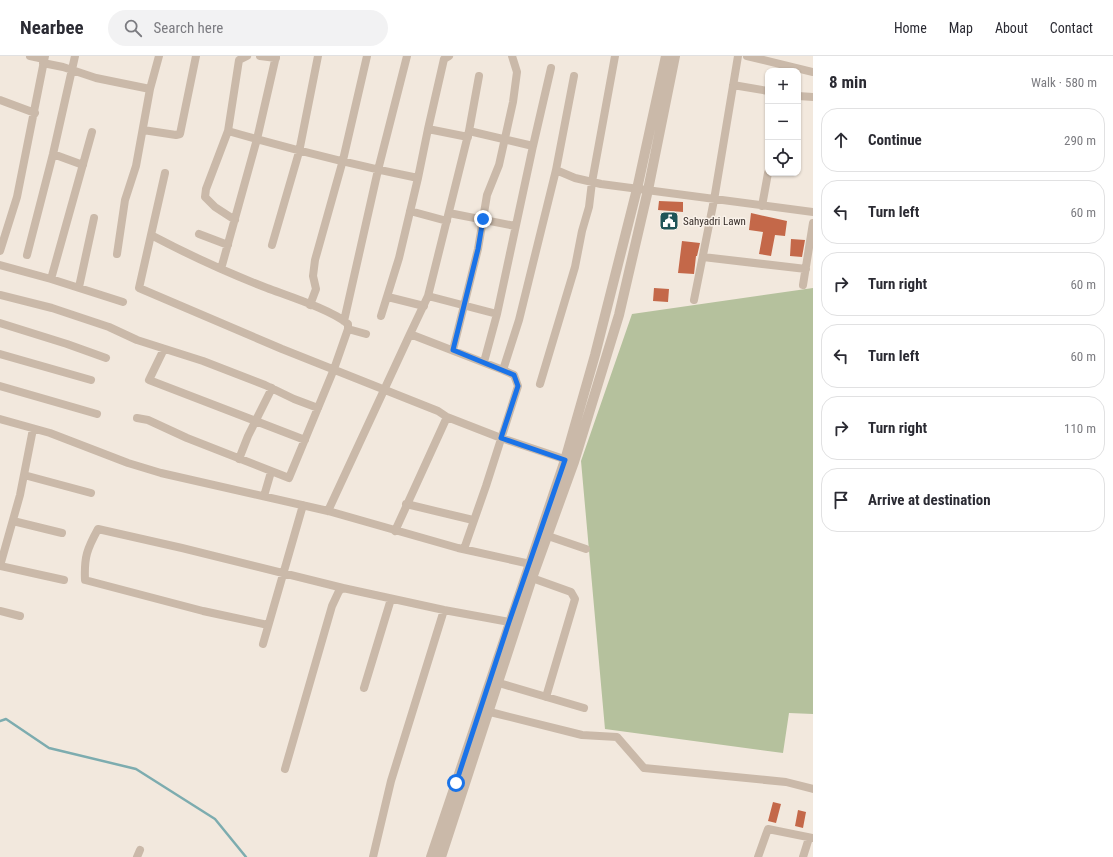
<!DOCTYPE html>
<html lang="en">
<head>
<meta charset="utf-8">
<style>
	:root { --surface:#fff; --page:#f2f2f3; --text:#2b2b33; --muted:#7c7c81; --line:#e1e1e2 }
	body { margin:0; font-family:"Roboto Condensed",sans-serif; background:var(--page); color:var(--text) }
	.controls { position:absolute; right:12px; top:12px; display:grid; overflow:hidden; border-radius:8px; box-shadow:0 1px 3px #0004 }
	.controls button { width:36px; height:36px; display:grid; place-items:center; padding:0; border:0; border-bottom:1px solid var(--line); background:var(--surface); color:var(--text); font:20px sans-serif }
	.stop { position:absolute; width:12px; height:12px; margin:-9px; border:3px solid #1a73e8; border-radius:50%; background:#fff }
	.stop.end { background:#1a73e8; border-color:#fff; box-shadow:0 1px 4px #0008 }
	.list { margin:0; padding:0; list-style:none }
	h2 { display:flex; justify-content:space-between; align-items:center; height:52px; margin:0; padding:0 16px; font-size:17px }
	h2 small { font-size:13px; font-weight:400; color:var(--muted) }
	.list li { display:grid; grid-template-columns:26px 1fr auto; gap:12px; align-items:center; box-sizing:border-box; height:64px; margin:0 8px 8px; padding:0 8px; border:1px solid var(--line); border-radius:16px }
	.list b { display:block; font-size:15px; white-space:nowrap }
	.list em { font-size:13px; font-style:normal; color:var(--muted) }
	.icon { flex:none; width:22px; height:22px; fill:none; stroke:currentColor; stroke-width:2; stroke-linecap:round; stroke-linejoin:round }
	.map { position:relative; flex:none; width:813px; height:801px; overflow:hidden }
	header { display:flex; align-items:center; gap:24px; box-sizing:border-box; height:56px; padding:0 20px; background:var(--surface); border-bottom:1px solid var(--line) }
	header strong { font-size:19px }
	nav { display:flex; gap:22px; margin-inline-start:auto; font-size:14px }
	.search { width:280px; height:36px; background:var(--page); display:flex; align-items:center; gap:10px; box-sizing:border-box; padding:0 14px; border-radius:22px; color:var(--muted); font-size:15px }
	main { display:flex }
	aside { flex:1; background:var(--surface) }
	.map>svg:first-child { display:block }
	.green { fill:#b5c19d }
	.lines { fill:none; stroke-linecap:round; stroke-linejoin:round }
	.stream { stroke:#7dacaf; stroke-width:2.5 }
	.building { fill:#c46849 }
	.minor { stroke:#cab9a9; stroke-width:8 }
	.tertiary { stroke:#cab9a9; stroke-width:10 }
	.route { stroke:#1a73e8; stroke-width:5 }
	.labels { text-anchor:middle; stroke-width:3; stroke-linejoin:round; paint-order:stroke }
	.poi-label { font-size:11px; fill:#372e29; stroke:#faf2ea; text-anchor:start }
</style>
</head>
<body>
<header>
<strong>Nearbee</strong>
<div class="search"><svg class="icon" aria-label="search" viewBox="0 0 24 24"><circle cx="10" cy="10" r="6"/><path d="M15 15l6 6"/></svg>Search here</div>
<nav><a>Home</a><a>Map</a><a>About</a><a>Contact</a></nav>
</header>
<main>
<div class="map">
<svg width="813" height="801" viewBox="0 0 813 801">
	<rect width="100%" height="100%" fill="#f2e8dd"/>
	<path class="green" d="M813 232V658L789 657 783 697 605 673 581 405 632 258Z"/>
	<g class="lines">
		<path class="stream" d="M0 665 6 663 49 692 136 713 215 763 246 801"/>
	</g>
	<path class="building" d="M659 145 683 146V156L658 154Z
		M751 157 787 165 785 180 775 179 771 200 759 198 763 176 749 174Z
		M791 183 805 184 802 201 790 200Z
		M682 185 700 187 697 200H696L694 218 678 217Z
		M654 232 669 233 668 246 653 245Z
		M773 746 781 748 776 767 768 765Z
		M798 754 806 756 803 772 795 770Z"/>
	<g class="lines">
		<path class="minor" d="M30 0 44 3
			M260 0 276 2
			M449 0 444 3 428 73 468 81
			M747 0 813 16
			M43 7 63 11 96 22 150 33 159 0
			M733 29 768 35
			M798 40 813 41
			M0 44 35 57
			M143 74 176 79 180 78 196 0
			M228 75C291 93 354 109 418 122L428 73
			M469 75 533 90 497 258 484 306
			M533 90 551 12
			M53 98 83 109
			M556 114 574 20
			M165 117 139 232 282 293 438 355 447 361 395 475
			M762 150 768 117
			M410 155 447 165
			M449 157 515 170
			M235 164 215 151 205 141 206 133 228 75 239 4 247 0
			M199 178 228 189
			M272 189 299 96 318 0
			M0 195 17 141 45 0
			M117 198 125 144 136 110 150 33
			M27 199 53 98 75 0
			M703 201 806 213
			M0 209 51 223 123 246
			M221 213 257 83 276 0
			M51 223 92 76
			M803 229 813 167
			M79 231 94 162
			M0 239 52 252 109 271 137 284 203 305 265 329 294 343 318 352
			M428 240 497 258
			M388 241 424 250
			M694 244 714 144 738 0
			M310 249 316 233 313 220 315 204 343 104 367 0
			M381 260 399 202 418 122
			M344 265 378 114 407 0
			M0 267 67 288 106 302
			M348 273 366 278
			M410 278 428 240 469 75 479 20
			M164 293 149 324 305 384
			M453 294 478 193 487 139 499 109 513 46 517 16 512 0
			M0 298 91 324
			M503 314 519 264 556 114 575 122 601 128 813 156
			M540 328 575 211 582 175 589 151 592 126 615 0
			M0 330 97 358
			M447 361 501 382 570 405
			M137 362 148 364 187 382 289 422 334 313 348 273V268C332 254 288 240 267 232 228 217 189 199 151 179
			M0 363 50 377 128 407 161 417 328 455 458 492 535 509
			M239 403 248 380 272 332
			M24 419 91 437
			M264 440 271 416
			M406 448 473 464
			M328 455 410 278 503 314 514 319 518 330 486 430 464 493
			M13 465 62 477
			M548 480 586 493
			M0 510 20 439 33 373
			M0 510 64 524
			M532 522 571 536 575 543 546 641
			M0 555 20 560
			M268 569 203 555 85 524C84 501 87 493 98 473L182 492 343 532
			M263 588 303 449
			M499 627 584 652
			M364 632 391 543
			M490 656 582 679 617 681 644 712 786 726 813 733
			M285 713 332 550 339 535 343 532 444 554 515 567
			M137 801 140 794
			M373 801 391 725 444 554
			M758 801 768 773 813 782
			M803 801 809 782"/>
		<path class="tertiary" d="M431 801 565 404 595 299 637 133 666 0
			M441 801 532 522 574 406 619 259 648 134 675 0"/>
	</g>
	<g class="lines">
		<path class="route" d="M456 727 509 566 565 404 501 382 518 330 514 319 453 294 478 193 483 163"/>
	</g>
	<defs>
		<symbol id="civic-square" viewBox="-11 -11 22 22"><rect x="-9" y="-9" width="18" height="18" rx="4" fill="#1f5458" stroke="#faf2ea"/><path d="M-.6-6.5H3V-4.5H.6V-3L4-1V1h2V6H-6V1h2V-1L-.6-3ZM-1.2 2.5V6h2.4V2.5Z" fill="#fff"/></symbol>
	</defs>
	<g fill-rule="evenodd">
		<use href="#civic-square" x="658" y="154" width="22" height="22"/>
	</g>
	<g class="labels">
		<g class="poi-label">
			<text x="683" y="169">Sahyadri Lawn</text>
		</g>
	</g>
</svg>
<div class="controls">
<button>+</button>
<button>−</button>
<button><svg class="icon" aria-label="locate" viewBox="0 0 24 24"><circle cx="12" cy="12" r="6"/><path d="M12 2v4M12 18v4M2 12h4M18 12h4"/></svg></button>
</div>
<div class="stop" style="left:456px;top:727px"></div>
<div class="stop end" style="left:483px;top:163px"></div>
</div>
<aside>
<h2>8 min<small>Walk · 580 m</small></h2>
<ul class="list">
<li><svg class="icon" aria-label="ahead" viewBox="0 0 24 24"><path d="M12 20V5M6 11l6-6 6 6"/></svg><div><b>Continue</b></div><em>290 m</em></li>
<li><svg class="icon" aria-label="left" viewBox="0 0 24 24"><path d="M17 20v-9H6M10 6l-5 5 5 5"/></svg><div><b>Turn left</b></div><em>60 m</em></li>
<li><svg class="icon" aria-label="right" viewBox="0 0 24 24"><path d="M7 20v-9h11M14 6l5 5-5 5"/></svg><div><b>Turn right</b></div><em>60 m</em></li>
<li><svg class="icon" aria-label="left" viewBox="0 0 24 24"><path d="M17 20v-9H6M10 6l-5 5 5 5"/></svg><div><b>Turn left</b></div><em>60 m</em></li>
<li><svg class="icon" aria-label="right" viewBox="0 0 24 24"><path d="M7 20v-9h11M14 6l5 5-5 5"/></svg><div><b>Turn right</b></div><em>110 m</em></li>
<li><svg class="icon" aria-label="arrive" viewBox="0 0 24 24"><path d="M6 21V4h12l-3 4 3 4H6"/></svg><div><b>Arrive at destination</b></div></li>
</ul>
</aside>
</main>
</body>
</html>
